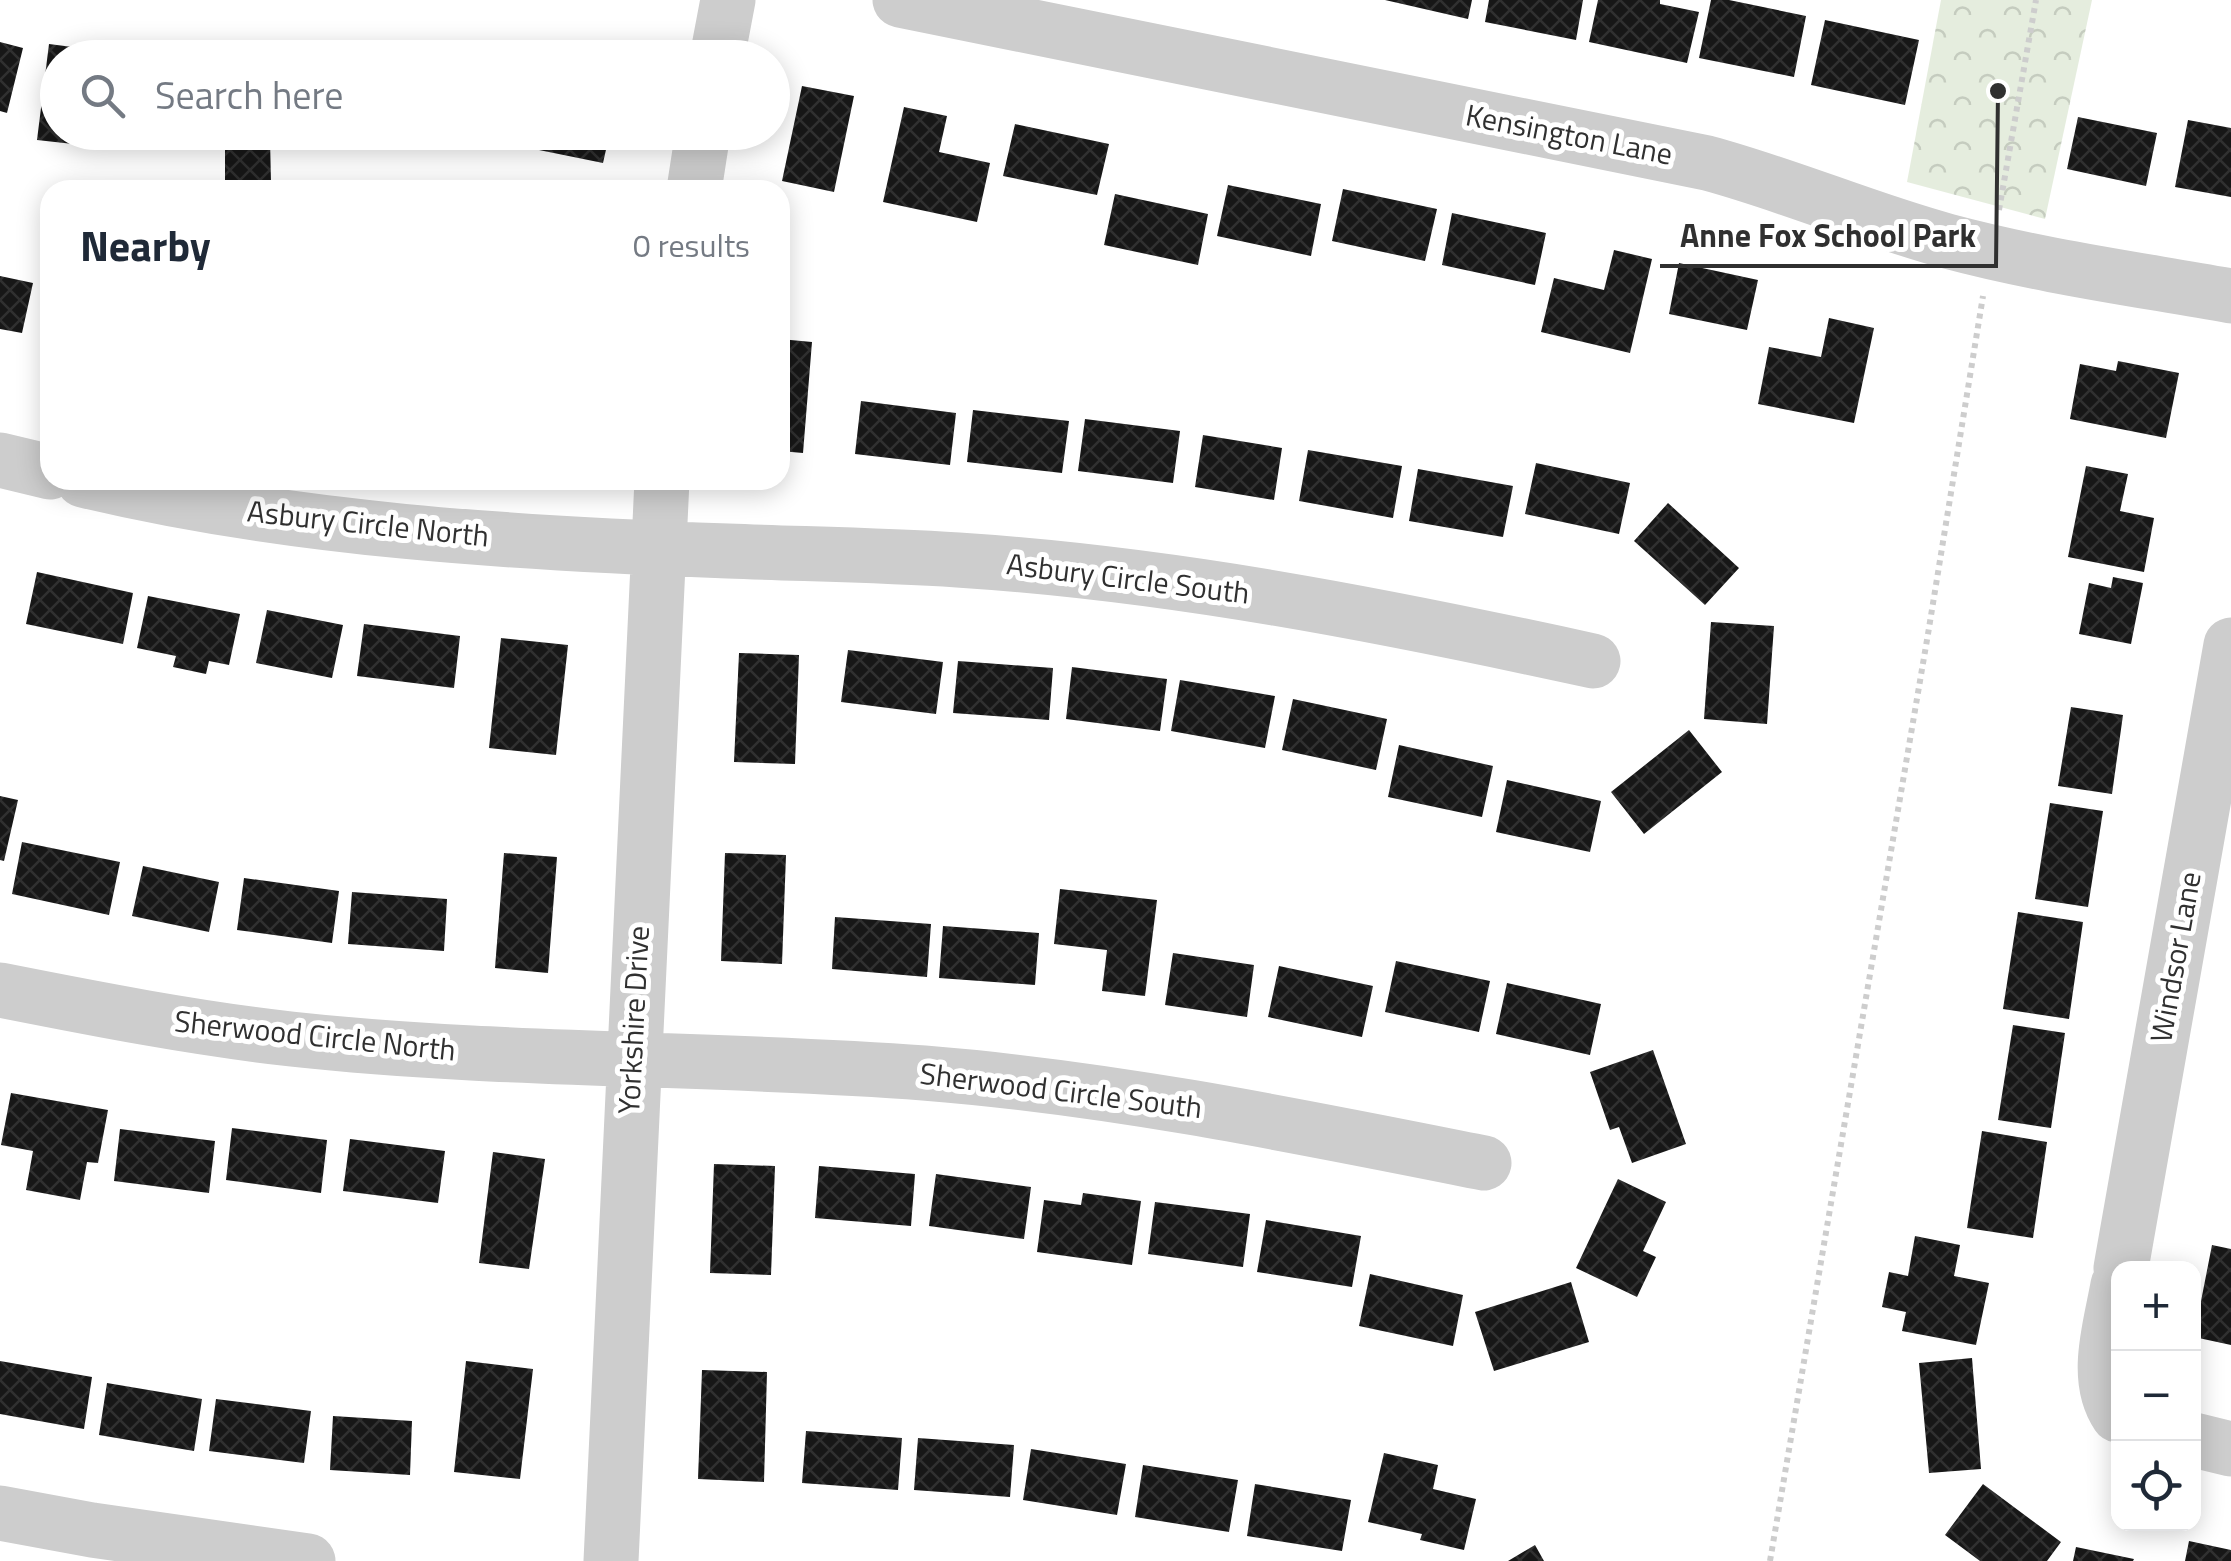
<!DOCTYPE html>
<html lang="en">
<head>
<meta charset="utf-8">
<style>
	:root { --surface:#fff; --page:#f6f6f7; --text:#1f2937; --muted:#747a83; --line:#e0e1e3 }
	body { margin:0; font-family:"Titillium Web",sans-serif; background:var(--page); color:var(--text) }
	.controls { position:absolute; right:30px; bottom:30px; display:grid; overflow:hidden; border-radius:20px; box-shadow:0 5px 25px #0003 }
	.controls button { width:90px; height:90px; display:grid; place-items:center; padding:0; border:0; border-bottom:2px solid var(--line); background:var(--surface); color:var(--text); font:50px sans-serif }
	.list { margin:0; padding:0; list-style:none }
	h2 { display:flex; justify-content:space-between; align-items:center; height:130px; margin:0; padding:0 40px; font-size:42px }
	h2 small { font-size:32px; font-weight:400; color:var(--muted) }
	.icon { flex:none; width:55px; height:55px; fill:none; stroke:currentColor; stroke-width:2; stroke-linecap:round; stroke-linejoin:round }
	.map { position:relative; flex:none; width:2231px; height:1561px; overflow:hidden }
	.search { position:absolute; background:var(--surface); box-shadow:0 5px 25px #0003; left:40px; top:40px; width:750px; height:110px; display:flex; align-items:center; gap:25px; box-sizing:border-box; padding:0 35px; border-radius:55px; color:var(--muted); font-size:38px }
	.panel { position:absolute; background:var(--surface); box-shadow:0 5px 25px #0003; left:40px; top:180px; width:750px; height:310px; border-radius:30px }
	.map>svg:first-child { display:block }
	.forest { fill:url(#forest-crowns) }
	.building { fill:url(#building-cross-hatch) }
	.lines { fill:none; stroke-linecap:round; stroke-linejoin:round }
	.path { stroke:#cdcdcd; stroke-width:6; stroke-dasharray:5 5; stroke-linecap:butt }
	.minor { stroke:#cdcdcd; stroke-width:55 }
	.labels { text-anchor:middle; stroke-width:10; stroke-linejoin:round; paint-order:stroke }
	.street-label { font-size:30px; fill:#303030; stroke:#fff }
	.leader { fill:none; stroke:#303030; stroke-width:4 }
	.callout-dot { fill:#303030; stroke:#fff; stroke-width:4 }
	.callout-label { font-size:32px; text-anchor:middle; font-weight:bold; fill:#303030; stroke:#fff; stroke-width:10; stroke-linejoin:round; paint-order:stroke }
</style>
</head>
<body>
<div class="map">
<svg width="2231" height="1561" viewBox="0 0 2231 1561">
	<defs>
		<pattern id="forest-crowns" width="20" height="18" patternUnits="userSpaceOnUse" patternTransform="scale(2.5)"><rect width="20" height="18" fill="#e5edde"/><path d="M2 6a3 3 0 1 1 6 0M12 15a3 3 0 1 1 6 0" fill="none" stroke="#c5ccbf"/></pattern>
		<pattern id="building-cross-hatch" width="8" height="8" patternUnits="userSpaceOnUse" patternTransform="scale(2.5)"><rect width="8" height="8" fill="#171717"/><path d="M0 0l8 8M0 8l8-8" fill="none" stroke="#303030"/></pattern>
	</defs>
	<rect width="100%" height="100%" fill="#fff"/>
	<path class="forest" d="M1941 0H2092L2045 219 1907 182Z"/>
	<path class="building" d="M1385 0H1472L1468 19Z
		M1489 0H1583L1576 40 1485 22Z
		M1598 0H1660V4L1699 12 1687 63 1589 42Z
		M1711 0H1729L1806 16 1794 77 1699 58Z
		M1825 20 1919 40 1905 105 1811 85Z
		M563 40 627 54 626 58H559Z
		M410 41 453 42V58H409Z
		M0 42 23 48 7 113 0 111Z
		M49 44 135 55 58 58V132H75L73 144 37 140Z
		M383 48V58H284V49Z
		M254 52V58H175V53Z
		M802 86 854 96 834 192 782 181Z
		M904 107 947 116 939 152 990 163 977 222 883 202Z
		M2078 117 2157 133 2146 186 2067 169Z
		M2188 120 2231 128V197L2175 187Z
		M1015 124 1109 144 1097 195 1003 176Z
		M406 132H508L507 142 406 138Z
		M543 132H610L603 163 539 150Z
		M225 138H270L271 183H225Z
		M1228 185 1321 204 1311 256 1217 236Z
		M1343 189 1437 209 1425 261 1332 241Z
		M1115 194 1208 214 1198 265 1104 245Z
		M1452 213 1546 233 1535 285 1442 265Z
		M1614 250 1652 259 1630 353 1541 332 1554 278 1604 290Z
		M1679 263 1758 280 1747 330 1669 314Z
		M0 276 33 283 22 333 0 329Z
		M48 312H50V347L42 346Z
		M1829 318 1874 328 1854 423 1758 404 1769 347 1821 357Z
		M780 339 812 342 803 453 780 451Z
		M2118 361 2179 373 2166 438 2070 419 2080 364 2116 371Z
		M861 401 956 413 950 465 855 454Z
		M973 410 1069 421 1062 473 967 462Z
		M1085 419 1180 431 1173 483 1078 471Z
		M1203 435 1282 448 1274 500 1195 487Z
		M1308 450 1402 466 1393 518 1299 501Z
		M1536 463 1630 483 1619 534 1525 514Z
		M2086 466 2128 474 2120 511 2154 518 2144 572 2068 557Z
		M1418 469 1513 486 1503 537 1409 521Z
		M1668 503 1739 568 1705 605 1634 541Z
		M37 572 133 593 123 644 26 624Z
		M2113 577 2143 583 2131 644 2079 634 2089 583 2111 588Z
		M148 596 240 614 229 665 209 661 206 674 173 667 176 656 137 648Z
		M267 610 343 625 332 678 256 663Z
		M1711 622 1774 626 1767 724 1704 719Z
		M364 624 460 636 454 688 357 676Z
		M501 638 568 645 556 755 489 748Z
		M848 650 943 662 936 714 841 702Z
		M739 653 799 655 795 764 734 762Z
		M958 661 1053 668 1049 720 953 713Z
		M1072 667 1167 679 1160 731 1066 719Z
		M1180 680 1275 696 1265 748 1171 731Z
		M1293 699 1387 719 1376 770 1282 750Z
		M2071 707 2123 715 2112 794 2058 786Z
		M1689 730 1722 772 1644 834 1611 792Z
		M1399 745 1493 766 1482 817 1388 797Z
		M1507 780 1601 801 1590 852 1496 832Z
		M0 796 18 800 4 861 0 860Z
		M2050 803 2103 811 2088 907 2035 899Z
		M22 842 120 862 109 915 12 894Z
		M504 853 557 857 548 973 495 968Z
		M725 853 786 855 782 964 721 961Z
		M143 866 219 882 209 932 132 916Z
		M244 878 339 891 332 943 237 930Z
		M1060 889 1157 900 1145 996 1102 991 1107 950 1054 944Z
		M352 892 447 899 444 951 348 944Z
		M2018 912 2083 922 2069 1019 2003 1009Z
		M835 917 931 924 927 977 832 969Z
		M943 926 1039 933 1035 985 939 978Z
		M1173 953 1254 965 1247 1017 1165 1005Z
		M1396 961 1490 981 1479 1032 1385 1012Z
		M1279 966 1373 986 1362 1037 1268 1017Z
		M1507 983 1601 1004 1590 1055 1496 1034Z
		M2013 1025 2065 1033 2051 1128 1998 1120Z
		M1653 1050 1686 1144 1632 1163 1619 1127 1610 1130 1590 1072Z
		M11 1093 108 1110 98 1163 87 1162 80 1200 26 1190 33 1151 1 1145Z
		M232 1128 327 1140 321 1193 226 1180Z
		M120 1129 215 1141 209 1193 114 1181Z
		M1982 1131 2047 1142 2033 1238 1967 1228Z
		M350 1139 445 1151 438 1203 343 1191Z
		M493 1152 545 1159 529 1269 479 1263Z
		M714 1164 775 1166 771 1275 710 1273Z
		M819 1166 915 1174 911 1226 815 1218Z
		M936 1174 1031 1187 1024 1239 929 1226Z
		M1618 1179 1666 1202 1643 1251 1656 1257 1637 1297 1576 1268Z
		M1083 1193 1141 1201 1132 1265 1037 1252 1044 1200 1081 1205Z
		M1155 1202 1250 1214 1243 1267 1148 1254Z
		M1266 1220 1361 1236 1352 1287 1257 1272Z
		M1915 1236 1960 1245 1954 1276 1989 1283 1976 1345 1902 1331 1906 1312 1882 1307 1889 1272 1908 1276Z
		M2212 1245 2231 1249V1345L2194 1337Z
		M1370 1274 1463 1295 1453 1346 1359 1326Z
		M1571 1282 1589 1342 1494 1371 1475 1312Z
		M1972 1358 1981 1469 1929 1473 1919 1363Z
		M0 1361 92 1377 84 1429 0 1414Z
		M466 1361 533 1369 520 1479 454 1472Z
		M702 1370 767 1372 764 1482 698 1479Z
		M107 1383 202 1399 194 1451 99 1435Z
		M216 1399 311 1411 304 1463 209 1451Z
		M333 1416 412 1421 410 1475 330 1470Z
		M806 1431 902 1438 898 1490 802 1483Z
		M918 1438 1014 1445 1010 1497 914 1490Z
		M1031 1449 1126 1464 1117 1515 1023 1500Z
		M1384 1453 1438 1465 1433 1489 1476 1499 1464 1550 1420 1540 1422 1534 1368 1522Z
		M1143 1465 1238 1480 1229 1532 1135 1517Z
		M1255 1484 1351 1500 1342 1551 1247 1536Z
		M1983 1484 2061 1542 2047 1561H1980L1945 1535Z
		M2189 1541 2231 1550V1561H2185Z
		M1535 1545 1544 1561H1508Z
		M2076 1547 2134 1559 2133 1561H2073Z"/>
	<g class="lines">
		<path class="path" d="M1999 210 2036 0
			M1770 1561 1928 634 1983 296"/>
		<path class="minor" d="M900 0 1707 163C1789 185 1866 219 1947 241 2040 266 2136 279 2231 296
			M717 58 728 0
			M694 190 703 132
			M0 460 50 472
			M83 480C291 530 515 543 728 551 805 554 882 555 958 560 1173 574 1382 615 1593 661
			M0 990C96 1009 193 1028 291 1039 501 1062 714 1057 924 1073 1113 1088 1298 1126 1484 1163
			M2121 1268 2231 645
			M2118 1285C2111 1326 2093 1378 2118 1415
			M2194 1440 2231 1449
			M0 1513 92 1530 308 1561
			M611 1561 662 480"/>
	</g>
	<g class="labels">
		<g class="street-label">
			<text transform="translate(1569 135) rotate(11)" y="10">Kensington Lane</text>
			<text transform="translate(368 524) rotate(6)" y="10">Asbury Circle North</text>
			<text transform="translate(1128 579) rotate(7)" y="10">Asbury Circle South</text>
			<text transform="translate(2176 957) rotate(-80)" y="10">Windsor Lane</text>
			<text transform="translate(634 1020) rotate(-87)" y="10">Yorkshire Drive</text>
			<text transform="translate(315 1036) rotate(6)" y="10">Sherwood Circle North</text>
			<text transform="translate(1061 1091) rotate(7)" y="10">Sherwood Circle South</text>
		</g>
	</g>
	<path class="leader" d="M1998 91L1996 266H1660"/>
	<circle class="callout-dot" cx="1998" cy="91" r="10"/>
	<g class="callout-label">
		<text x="1828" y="247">Anne Fox School Park</text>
	</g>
</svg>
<div class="controls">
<button>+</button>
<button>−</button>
<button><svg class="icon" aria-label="locate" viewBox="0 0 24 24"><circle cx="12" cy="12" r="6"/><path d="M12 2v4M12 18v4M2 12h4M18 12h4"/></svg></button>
</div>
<div class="search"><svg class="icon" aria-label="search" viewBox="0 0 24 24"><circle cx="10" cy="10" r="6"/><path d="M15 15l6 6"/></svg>Search here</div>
<section class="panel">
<h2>Nearby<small>0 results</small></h2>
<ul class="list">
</ul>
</section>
</div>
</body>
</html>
